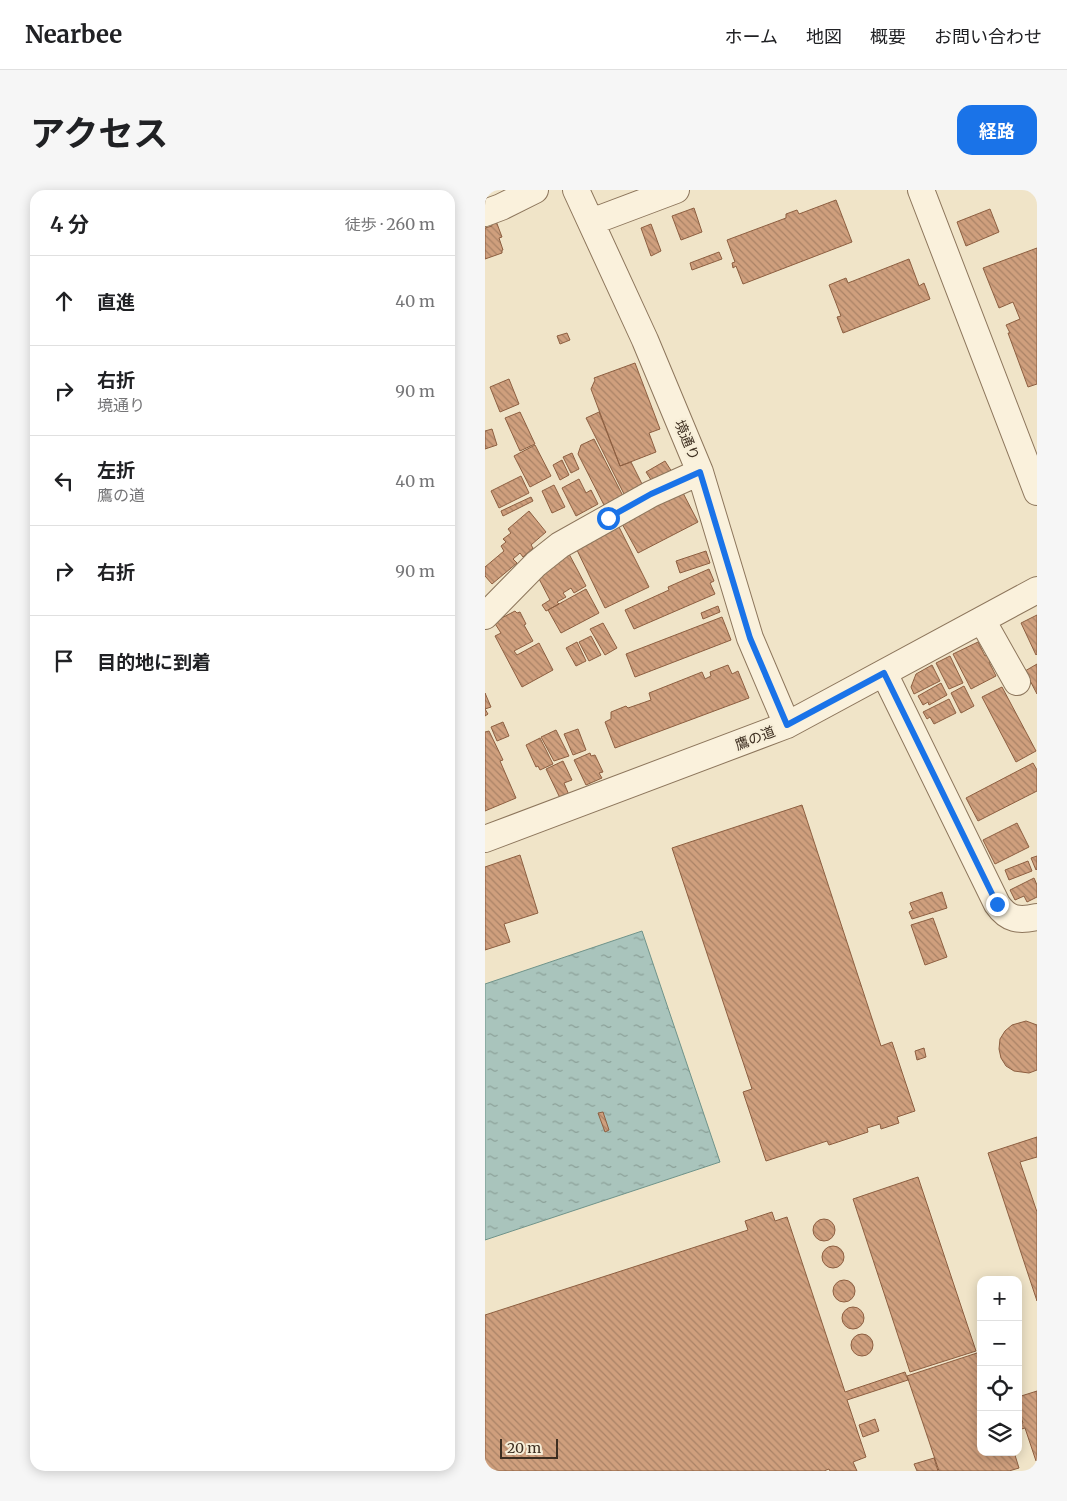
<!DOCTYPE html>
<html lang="ja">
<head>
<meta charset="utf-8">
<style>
	:root { --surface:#fff; --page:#f6f6f6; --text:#202124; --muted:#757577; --line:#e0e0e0; --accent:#1a73e8 }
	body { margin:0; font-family:Merriweather,"Noto Sans JP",serif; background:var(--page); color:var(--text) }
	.controls { position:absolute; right:15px; bottom:15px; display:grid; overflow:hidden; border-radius:10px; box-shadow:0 2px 12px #0003 }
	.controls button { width:45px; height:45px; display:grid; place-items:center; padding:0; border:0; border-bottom:1px solid var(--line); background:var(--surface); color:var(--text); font:25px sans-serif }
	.scale { position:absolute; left:15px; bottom:12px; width:58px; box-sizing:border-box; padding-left:5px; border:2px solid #3d2e20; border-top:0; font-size:14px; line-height:18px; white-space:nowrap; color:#3d2e20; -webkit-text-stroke:4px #f7eed8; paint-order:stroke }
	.stop { position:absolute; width:15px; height:15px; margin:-11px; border:4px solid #1a73e8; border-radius:50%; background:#fff }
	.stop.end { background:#1a73e8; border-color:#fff; box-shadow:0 1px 5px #0008 }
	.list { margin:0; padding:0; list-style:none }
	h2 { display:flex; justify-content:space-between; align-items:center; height:65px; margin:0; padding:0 20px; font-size:21px }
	h2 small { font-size:16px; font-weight:400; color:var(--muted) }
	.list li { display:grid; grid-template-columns:32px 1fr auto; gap:15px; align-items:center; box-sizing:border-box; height:90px; padding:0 20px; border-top:1px solid var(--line) }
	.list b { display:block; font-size:19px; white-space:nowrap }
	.list p { margin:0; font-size:16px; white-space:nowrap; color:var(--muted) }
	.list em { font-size:16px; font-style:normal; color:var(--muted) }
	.icon { flex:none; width:28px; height:28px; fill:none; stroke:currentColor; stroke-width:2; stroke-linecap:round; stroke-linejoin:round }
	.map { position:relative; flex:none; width:552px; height:1281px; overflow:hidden; border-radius:15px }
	header { display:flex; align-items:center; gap:30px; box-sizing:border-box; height:70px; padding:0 25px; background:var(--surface); border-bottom:1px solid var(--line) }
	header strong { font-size:24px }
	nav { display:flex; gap:28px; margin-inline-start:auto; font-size:18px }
	.intro { display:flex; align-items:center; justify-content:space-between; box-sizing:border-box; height:120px; padding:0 30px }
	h1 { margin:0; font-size:35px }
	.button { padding:12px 22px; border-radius:15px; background:var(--accent); color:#fff; font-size:18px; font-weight:700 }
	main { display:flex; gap:30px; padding:0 30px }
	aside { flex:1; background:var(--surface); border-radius:15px; box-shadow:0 2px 12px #0003 }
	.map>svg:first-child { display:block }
	.water { fill:url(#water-ripples); stroke:#6f938a }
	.building { fill:url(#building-back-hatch); stroke:#8d5f41 }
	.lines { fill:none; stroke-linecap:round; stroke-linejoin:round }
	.minor-casing { stroke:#8d765c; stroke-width:28 }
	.minor { stroke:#faf1dc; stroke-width:26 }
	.route { stroke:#1a73e8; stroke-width:6 }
	.labels { text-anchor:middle; stroke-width:4.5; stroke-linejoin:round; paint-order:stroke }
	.street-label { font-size:14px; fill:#3d2e20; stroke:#f7eed8 }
</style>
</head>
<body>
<header>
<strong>Nearbee</strong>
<nav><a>ホーム</a><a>地図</a><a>概要</a><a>お問い合わせ</a></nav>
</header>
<div class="intro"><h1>アクセス</h1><a class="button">経路</a></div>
<main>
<aside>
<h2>4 分<small>徒歩 · 260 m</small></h2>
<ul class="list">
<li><svg class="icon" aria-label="ahead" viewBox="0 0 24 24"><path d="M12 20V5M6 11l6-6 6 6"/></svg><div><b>直進</b></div><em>40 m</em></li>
<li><svg class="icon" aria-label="right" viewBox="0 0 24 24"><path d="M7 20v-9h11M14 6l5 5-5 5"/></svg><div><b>右折</b><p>境通り</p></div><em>90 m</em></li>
<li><svg class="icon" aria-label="left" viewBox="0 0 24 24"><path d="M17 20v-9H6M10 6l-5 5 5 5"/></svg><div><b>左折</b><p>鷹の道</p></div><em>40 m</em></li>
<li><svg class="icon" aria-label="right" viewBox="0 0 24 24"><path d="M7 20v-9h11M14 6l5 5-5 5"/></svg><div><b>右折</b></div><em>90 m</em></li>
<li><svg class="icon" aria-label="arrive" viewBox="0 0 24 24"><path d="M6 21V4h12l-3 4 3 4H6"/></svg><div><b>目的地に到着</b></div></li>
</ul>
</aside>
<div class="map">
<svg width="552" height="1281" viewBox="0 0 552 1281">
	<defs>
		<pattern id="water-ripples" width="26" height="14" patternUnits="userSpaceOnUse" patternTransform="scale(1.25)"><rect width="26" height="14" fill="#a9c4bc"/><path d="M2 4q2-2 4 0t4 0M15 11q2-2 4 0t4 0" fill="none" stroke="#8ba098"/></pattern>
		<pattern id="building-back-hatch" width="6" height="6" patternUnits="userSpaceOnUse" patternTransform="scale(1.25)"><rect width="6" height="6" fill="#cf9f7d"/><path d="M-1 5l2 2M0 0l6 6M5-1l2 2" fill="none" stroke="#a98266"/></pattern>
	</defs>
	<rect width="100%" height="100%" fill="#f0e4c8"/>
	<path class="water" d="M157 741 235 972 0 1050V794Z"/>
	<path class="building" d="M351 10 367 52 258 94 251 76 248 78 247 73 250 72 242 50 301 28V24L312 20 314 24Z
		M209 18 217 42 196 50 187 26Z
		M505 19 514 42 481 56 472 32Z
		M11 31 17 47 14 48 18 60H17V63L0 69V38L7 36 6 33Z
		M166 34 176 61 166 66 156 38Z
		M552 58V194L543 197 523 143H525L521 135 535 129 528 112 514 118 498 78Z
		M234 62 237 69 207 80 205 73Z
		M424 69 434 96 439 93 445 109 358 143 352 127 356 126 344 95 361 88 363 93Z
		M82 143 85 150 75 154 72 146Z
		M150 173 175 239 164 243 171 262 135 276 106 199 110 190 109 188Z
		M24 189 34 214 15 222 5 197Z
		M35 222 50 254 35 261 20 228Z
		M114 222 135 276 146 272 159 298 141 308 101 228Z
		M7 239 12 255 0 259V241Z
		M109 249 139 308 120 317 93 264 96 255Z
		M50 255 66 286 45 297 29 266Z
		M87 263 94 279 86 283 78 267Z
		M77 270 84 285 75 290 68 275Z
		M180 271 187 282 168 293 161 282Z
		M36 286 44 303 14 318 6 301Z
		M94 289 101 303 106 300 113 314 91 326 77 298Z
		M69 295 80 317 67 323 57 301Z
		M197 301 213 332 153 363 136 332Z
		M46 307 48 311 18 326 16 321Z
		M44 321 61 342 46 355 48 358 38 367 35 363 28 369 32 373 7 394 0 386V377L19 361 16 356 21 352 18 349 26 343 23 339Z
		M134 337 164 397 120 418 91 358Z
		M221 361 225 373 195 383 191 371Z
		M84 364 101 396 89 403 86 398 78 403 81 407 72 412 74 414 61 421 57 415 65 410 53 387 62 382 60 379Z
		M224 379 229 391 225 393 230 404 149 439 140 420 184 400 183 397Z
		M101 399 114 423 76 443 63 420Z
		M233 416 235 422 218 429 216 423Z
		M30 421 32 423 35 422 41 434 39 435 48 451 29 461 32 465 54 453 68 480 37 497 10 446 16 443 9 432Z
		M552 425V464L551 465 536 433Z
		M237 427 246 450 150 487 141 464Z
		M118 433 132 458 120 465 105 439Z
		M106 446 116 465 104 471 94 452Z
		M92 452 101 471 91 476 81 458Z
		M493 452 500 466 504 464 508 470 504 472 511 486 486 499 468 464Z
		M465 466 478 493 464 499 451 473Z
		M552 474V504L540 481Z
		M243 475 247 484 253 481 264 508 130 558 120 532 126 529V522L141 516 143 518 166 510 164 503 217 482 220 489 226 486 225 482Z
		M447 475 455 491 429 504 426 497 431 484Z
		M456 493 462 505 444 515 443 512 438 515 433 506Z
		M479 496 489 516 476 523 466 503Z
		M517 497 551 561 531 572 497 507Z
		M0 503 6 517 0 519 3 524 0 526Z
		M464 509 471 523 449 534 445 527 442 529 438 522Z
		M18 532 24 546 12 551 6 537Z
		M93 539 101 560 88 565 79 544Z
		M71 540 84 566 69 571 56 547Z
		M4 541 18 570 15 571 31 608 0 621V542Z
		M55 548 68 574 55 580 53 576 51 577 41 555Z
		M105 563 106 566 110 565 118 582 114 583 117 588 101 595 89 570Z
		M78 571 87 590 79 593 84 605 75 608 61 579Z
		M548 573 552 580V601L493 631 481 608Z
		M317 615 396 856 407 852 430 921 412 927 414 933 396 939 395 934 382 938 383 942 344 955 342 951 281 971 258 902 267 899 187 658Z
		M532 633 544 657 510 674 498 650Z
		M35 665 53 723 19 734 25 752 0 760V677Z
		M552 666V679L551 680 546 668Z
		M543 671 547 681 524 690 520 680Z
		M549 688 552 695V707L542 712 539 706 530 710 525 700Z
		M457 702 462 718 427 729 424 722 428 720 425 713Z
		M448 728 462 767 440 775 426 735Z
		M541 831 552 835V880L544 883 529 881 521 876 516 868 514 859 515 849 520 841 527 835Z
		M439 858 441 867 432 870 430 861Z
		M118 922 124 940 120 942 113 923Z
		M552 947V967L535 972 552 1022V1111L503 963Z
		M433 987 491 1161 425 1182 368 1009Z
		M287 1022 290 1031 302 1027 360 1202 420 1182 423 1190 362 1210 381 1267 368 1272 372 1281H345L344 1279 339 1281H0V1125L263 1040 260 1031Z
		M328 1040a11 11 0 1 1 22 0a11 11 0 1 1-22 0Z
		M337 1067a11 11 0 1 1 22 0a11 11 0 1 1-22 0Z
		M348 1101a11 11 0 1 1 22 0a11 11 0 1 1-22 0Z
		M357 1128a11 11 0 1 1 22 0a11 11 0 1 1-22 0Z
		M366 1155a11 11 0 1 1 22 0a11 11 0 1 1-22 0Z
		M495 1162 496 1262H529L534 1278 524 1281H454L422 1186Z
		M552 1201V1271H551L540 1238 533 1240V1234L538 1233 533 1219V1207Z
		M390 1229 394 1241 378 1247 374 1235Z
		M449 1268 453 1281H432L429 1274Z"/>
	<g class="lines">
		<defs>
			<path id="minor" d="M91 0 160 150 215 282 265 448 302 535
				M436 0 552 302
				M0 23 16 17 50 0
				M106 32 191 0
				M0 426 51 374 75 355 166 304 215 282
				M497 430 532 492
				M399 483 512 714C523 730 534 731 552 727
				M0 649 302 535 552 400"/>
		</defs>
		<use href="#minor" class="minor-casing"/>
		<use href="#minor" class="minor"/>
	</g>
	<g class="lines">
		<path class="route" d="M123 328 166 304 215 282 265 448 302 535 399 483 512 714"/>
	</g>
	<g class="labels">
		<g class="street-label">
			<text transform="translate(202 250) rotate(67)" y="5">境通り</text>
			<text transform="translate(270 548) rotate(-21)" y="5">鷹の道</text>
		</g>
	</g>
</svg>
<div class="controls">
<button>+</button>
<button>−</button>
<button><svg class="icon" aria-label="locate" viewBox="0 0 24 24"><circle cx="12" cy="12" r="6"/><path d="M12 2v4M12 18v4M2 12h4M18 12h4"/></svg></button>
<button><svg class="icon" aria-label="layers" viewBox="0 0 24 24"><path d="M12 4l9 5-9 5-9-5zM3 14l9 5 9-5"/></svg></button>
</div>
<div class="scale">20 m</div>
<div class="stop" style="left:123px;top:328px"></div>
<div class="stop end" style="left:512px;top:714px"></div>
</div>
</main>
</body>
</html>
